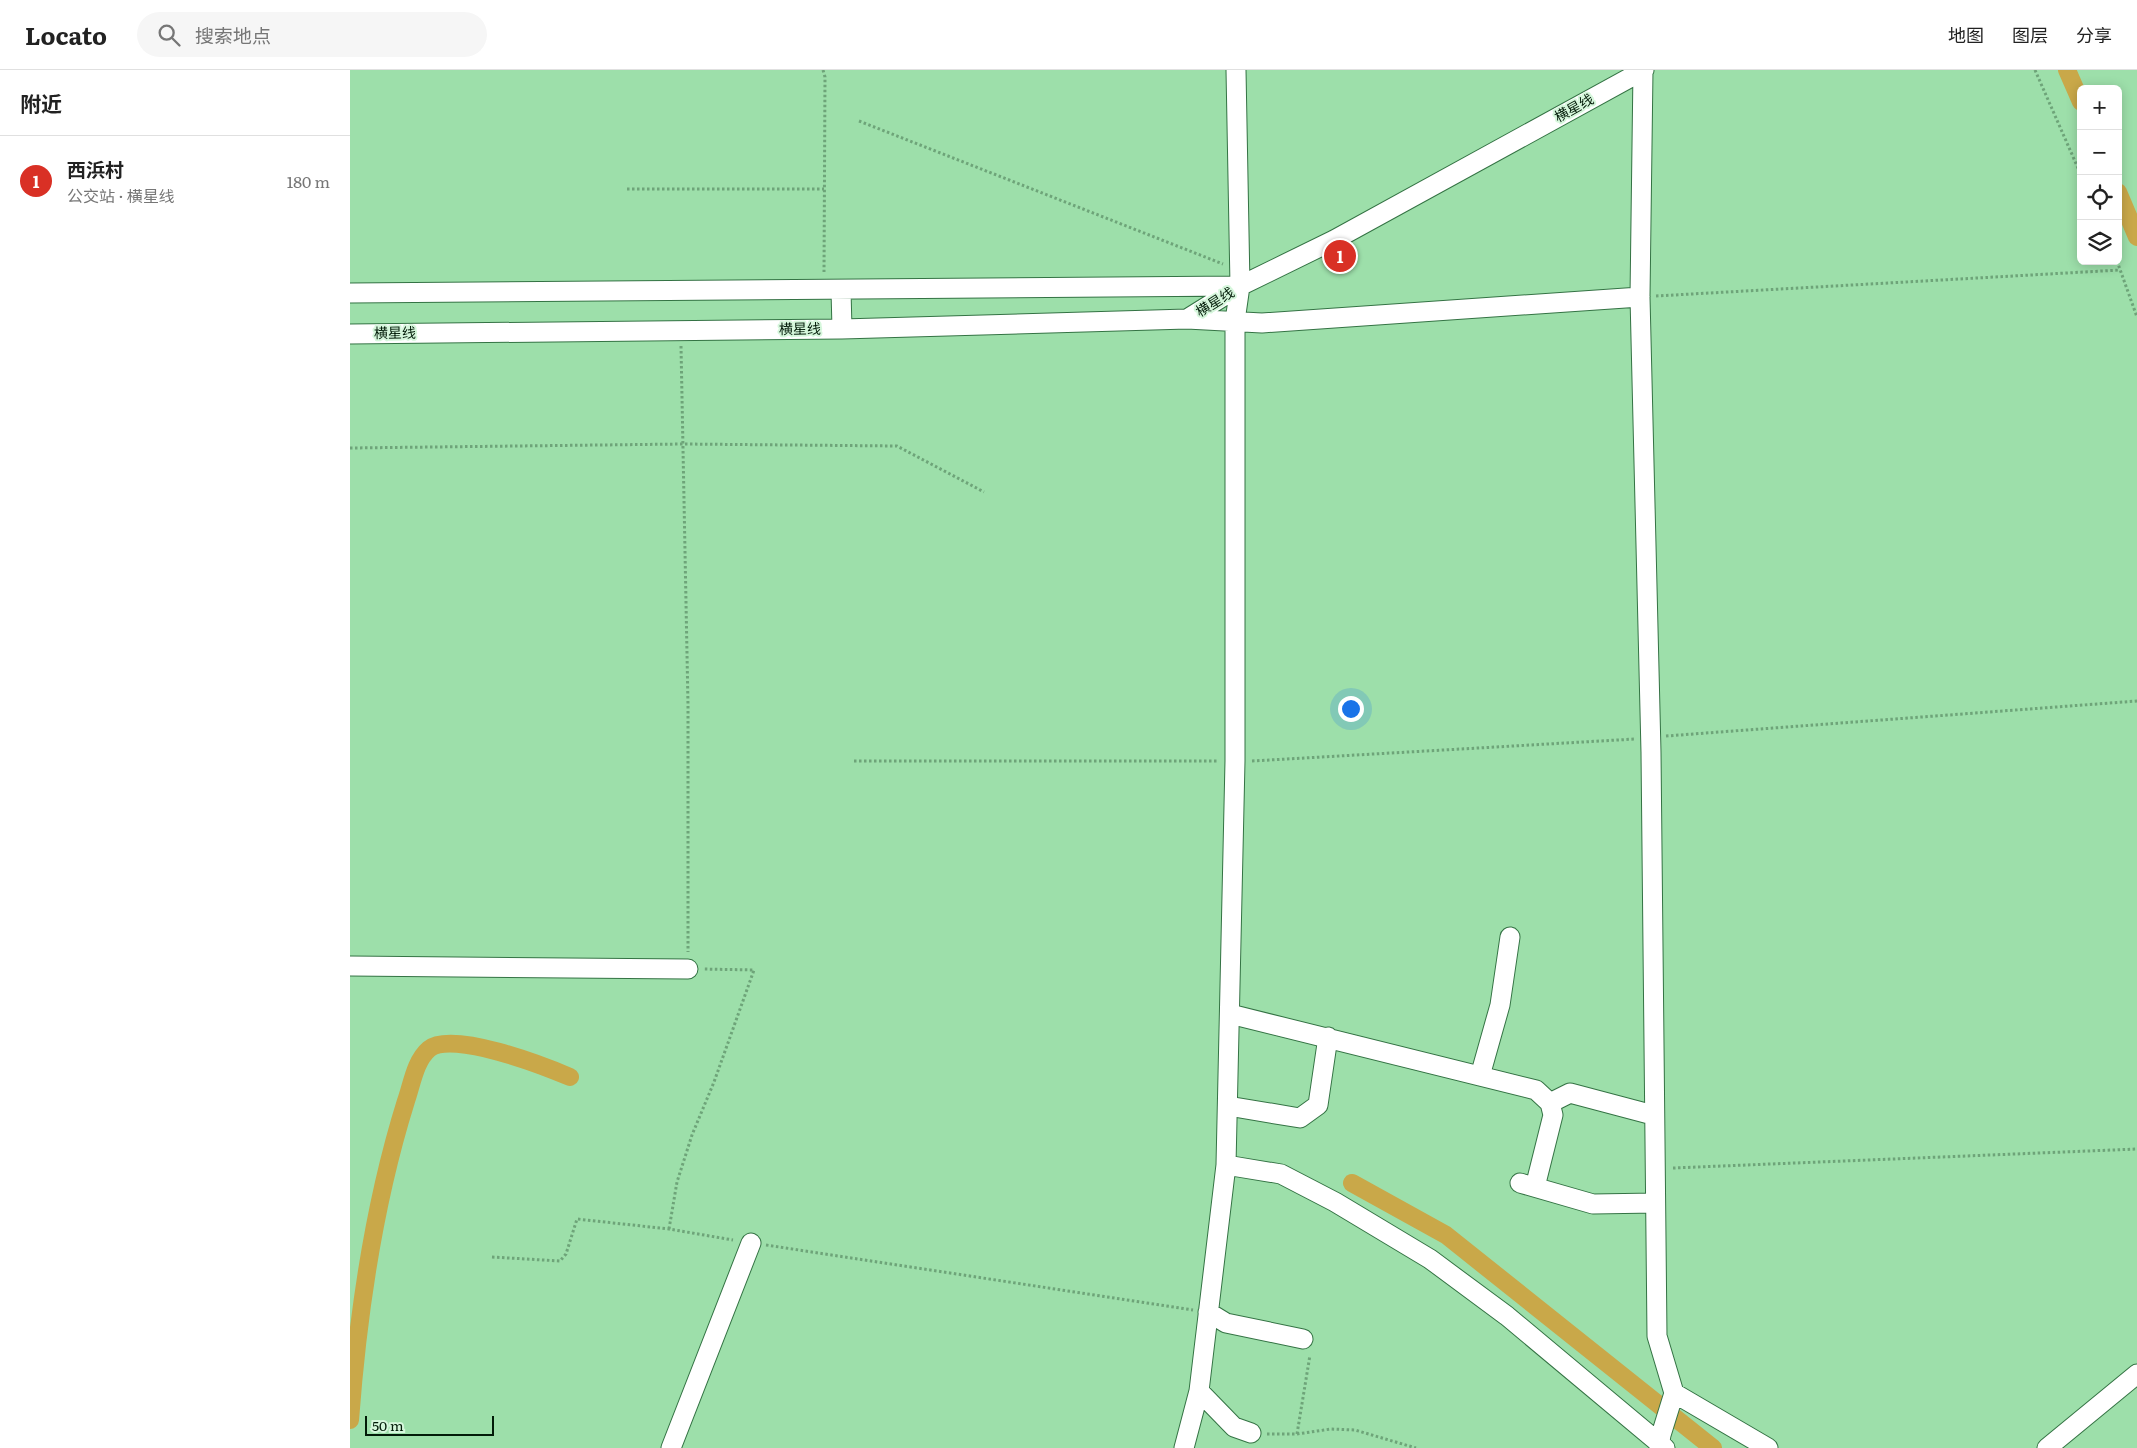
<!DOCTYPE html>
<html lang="zh">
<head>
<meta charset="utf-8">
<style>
	:root { --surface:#fff; --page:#f6f6f6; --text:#222; --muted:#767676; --line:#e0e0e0; --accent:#d93025 }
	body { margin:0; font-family:Literata,"Noto Sans SC",serif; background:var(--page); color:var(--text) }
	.controls { position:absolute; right:15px; top:15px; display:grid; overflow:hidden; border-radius:8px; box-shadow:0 2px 12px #0003 }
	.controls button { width:45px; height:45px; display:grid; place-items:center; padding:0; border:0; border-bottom:1px solid var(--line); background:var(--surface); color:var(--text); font:25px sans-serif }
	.scale { position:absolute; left:15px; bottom:12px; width:129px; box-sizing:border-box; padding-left:5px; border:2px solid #021b08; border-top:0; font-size:14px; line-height:18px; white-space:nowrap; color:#021b08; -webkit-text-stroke:4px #d6f7dc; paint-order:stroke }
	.you { position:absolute; left:1000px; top:638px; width:18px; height:18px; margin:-12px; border:4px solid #fff; border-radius:50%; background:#1a73e8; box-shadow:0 0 0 8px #1a73e833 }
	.badge { display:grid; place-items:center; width:32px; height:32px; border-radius:50%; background:var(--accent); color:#fff; font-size:16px; font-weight:700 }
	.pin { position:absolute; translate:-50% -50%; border:2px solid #fff; box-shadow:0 1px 5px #0006 }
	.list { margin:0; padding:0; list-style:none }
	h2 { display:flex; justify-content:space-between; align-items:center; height:65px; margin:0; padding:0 20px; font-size:21px }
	h2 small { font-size:16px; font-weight:400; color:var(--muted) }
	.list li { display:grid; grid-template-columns:32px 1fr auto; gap:15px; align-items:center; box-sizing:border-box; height:90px; padding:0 20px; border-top:1px solid var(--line) }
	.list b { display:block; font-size:19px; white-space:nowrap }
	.list p { margin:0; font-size:16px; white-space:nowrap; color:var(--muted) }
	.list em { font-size:16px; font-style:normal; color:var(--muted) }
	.icon { flex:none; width:28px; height:28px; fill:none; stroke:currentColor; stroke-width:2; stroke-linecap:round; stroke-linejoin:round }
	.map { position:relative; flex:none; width:1787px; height:1378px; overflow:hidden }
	header { display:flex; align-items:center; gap:30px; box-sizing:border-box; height:70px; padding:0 25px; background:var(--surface); border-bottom:1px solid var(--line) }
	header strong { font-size:24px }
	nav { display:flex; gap:28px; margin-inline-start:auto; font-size:18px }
	.search { width:350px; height:45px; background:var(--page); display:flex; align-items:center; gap:12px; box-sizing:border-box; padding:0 18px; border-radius:28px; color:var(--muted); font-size:19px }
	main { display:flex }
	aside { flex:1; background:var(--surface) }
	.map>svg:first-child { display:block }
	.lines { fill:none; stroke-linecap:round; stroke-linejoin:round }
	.canal { stroke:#c9a849; stroke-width:18 }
	.minor-casing { stroke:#347344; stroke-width:21 }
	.path { stroke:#6ea479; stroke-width:3; stroke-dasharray:2.5 2.5; stroke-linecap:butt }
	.minor { stroke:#fff; stroke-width:19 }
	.labels { text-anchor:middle; stroke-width:4; stroke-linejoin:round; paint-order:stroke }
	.street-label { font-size:14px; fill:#021b08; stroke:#d6f7dc }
</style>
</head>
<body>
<header>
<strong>Locato</strong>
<div class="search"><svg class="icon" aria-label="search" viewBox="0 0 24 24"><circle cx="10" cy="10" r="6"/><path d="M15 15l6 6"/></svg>搜索地点</div>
<nav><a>地图</a><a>图层</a><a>分享</a></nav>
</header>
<main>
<aside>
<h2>附近<small></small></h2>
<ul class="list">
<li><span class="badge">1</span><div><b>西浜村</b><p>公交站 · 横星线</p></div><em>180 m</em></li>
</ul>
</aside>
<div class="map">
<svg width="1787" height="1378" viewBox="0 0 1787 1378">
	<rect width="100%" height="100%" fill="#9ddfaa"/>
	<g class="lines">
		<path class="canal" d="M1717 0 1731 32
			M1768 122 1787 167
			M1002 1113 1096 1165 1363 1378
			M0 1350C8 1242 24 1133 56 1031 62 1014 65 991 79 979 102 960 194 996 220 1007"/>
		<defs>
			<path id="minor" d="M1293 0 1290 227 1301 682 1307 1266 1324 1323 1311 1365 1309 1378
				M491 220 492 259
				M0 223 888 216
				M837 249 912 253 1290 227
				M0 264 492 259 837 249 890 216 984 170 1294 0
				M0 896 338 899
				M880 944 1186 1020 1200 1033 1203 1045 1185 1117
				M1130 1006 1150 935 1160 867
				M1200 1033 1220 1023 1303 1045
				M878 1036 950 1048 968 1035 978 967
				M876 1095 931 1104 985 1132 1080 1189 1157 1246 1315 1378
				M1170 1113 1243 1134 1305 1133
				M858 1242 876 1253 953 1269
				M849 1321 884 1357 901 1363
				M1324 1323 1418 1378
				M321 1378 401 1173
				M834 1378 849 1321 876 1095 885 691V251L890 216 886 0
				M1697 1378 1787 1304"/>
		</defs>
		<use href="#minor" class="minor-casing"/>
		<path class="path" d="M473 0 475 7 474 202
			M1685 0 1731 105
			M509 51 873 194
			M277 119H474
			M1767 191 1787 247
			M1306 226 1770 200
			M331 276 338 635V882
			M0 378 333 374 547 376 634 422
			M1316 666 1787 631
			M504 691H868
			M902 691 1285 669
			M1323 1098 1787 1079
			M319 1159 327 1112 342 1065 364 1012 404 900 353 899
			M416 1175 843 1240
			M142 1187 210 1191 216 1184 227 1149 319 1159 383 1170
			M917 1364H947L981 1359 1005 1360 1066 1378
			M947 1364 960 1285"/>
		<use href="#minor" class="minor"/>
	</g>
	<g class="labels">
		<g class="street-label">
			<text transform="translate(1224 38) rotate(-29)" y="5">横星线</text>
			<text transform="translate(865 232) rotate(-32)" y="5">横星线</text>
			<text transform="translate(450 259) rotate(-1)" y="5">横星线</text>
			<text transform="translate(45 263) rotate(-1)" y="5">横星线</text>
		</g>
	</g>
</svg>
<div class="controls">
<button>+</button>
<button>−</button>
<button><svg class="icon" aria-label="locate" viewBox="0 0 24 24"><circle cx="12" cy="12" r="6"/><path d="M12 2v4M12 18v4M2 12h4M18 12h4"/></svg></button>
<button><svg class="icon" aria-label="layers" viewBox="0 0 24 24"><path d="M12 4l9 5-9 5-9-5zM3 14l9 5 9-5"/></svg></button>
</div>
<div class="scale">50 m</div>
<div class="you"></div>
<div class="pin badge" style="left:990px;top:186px">1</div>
</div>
</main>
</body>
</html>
